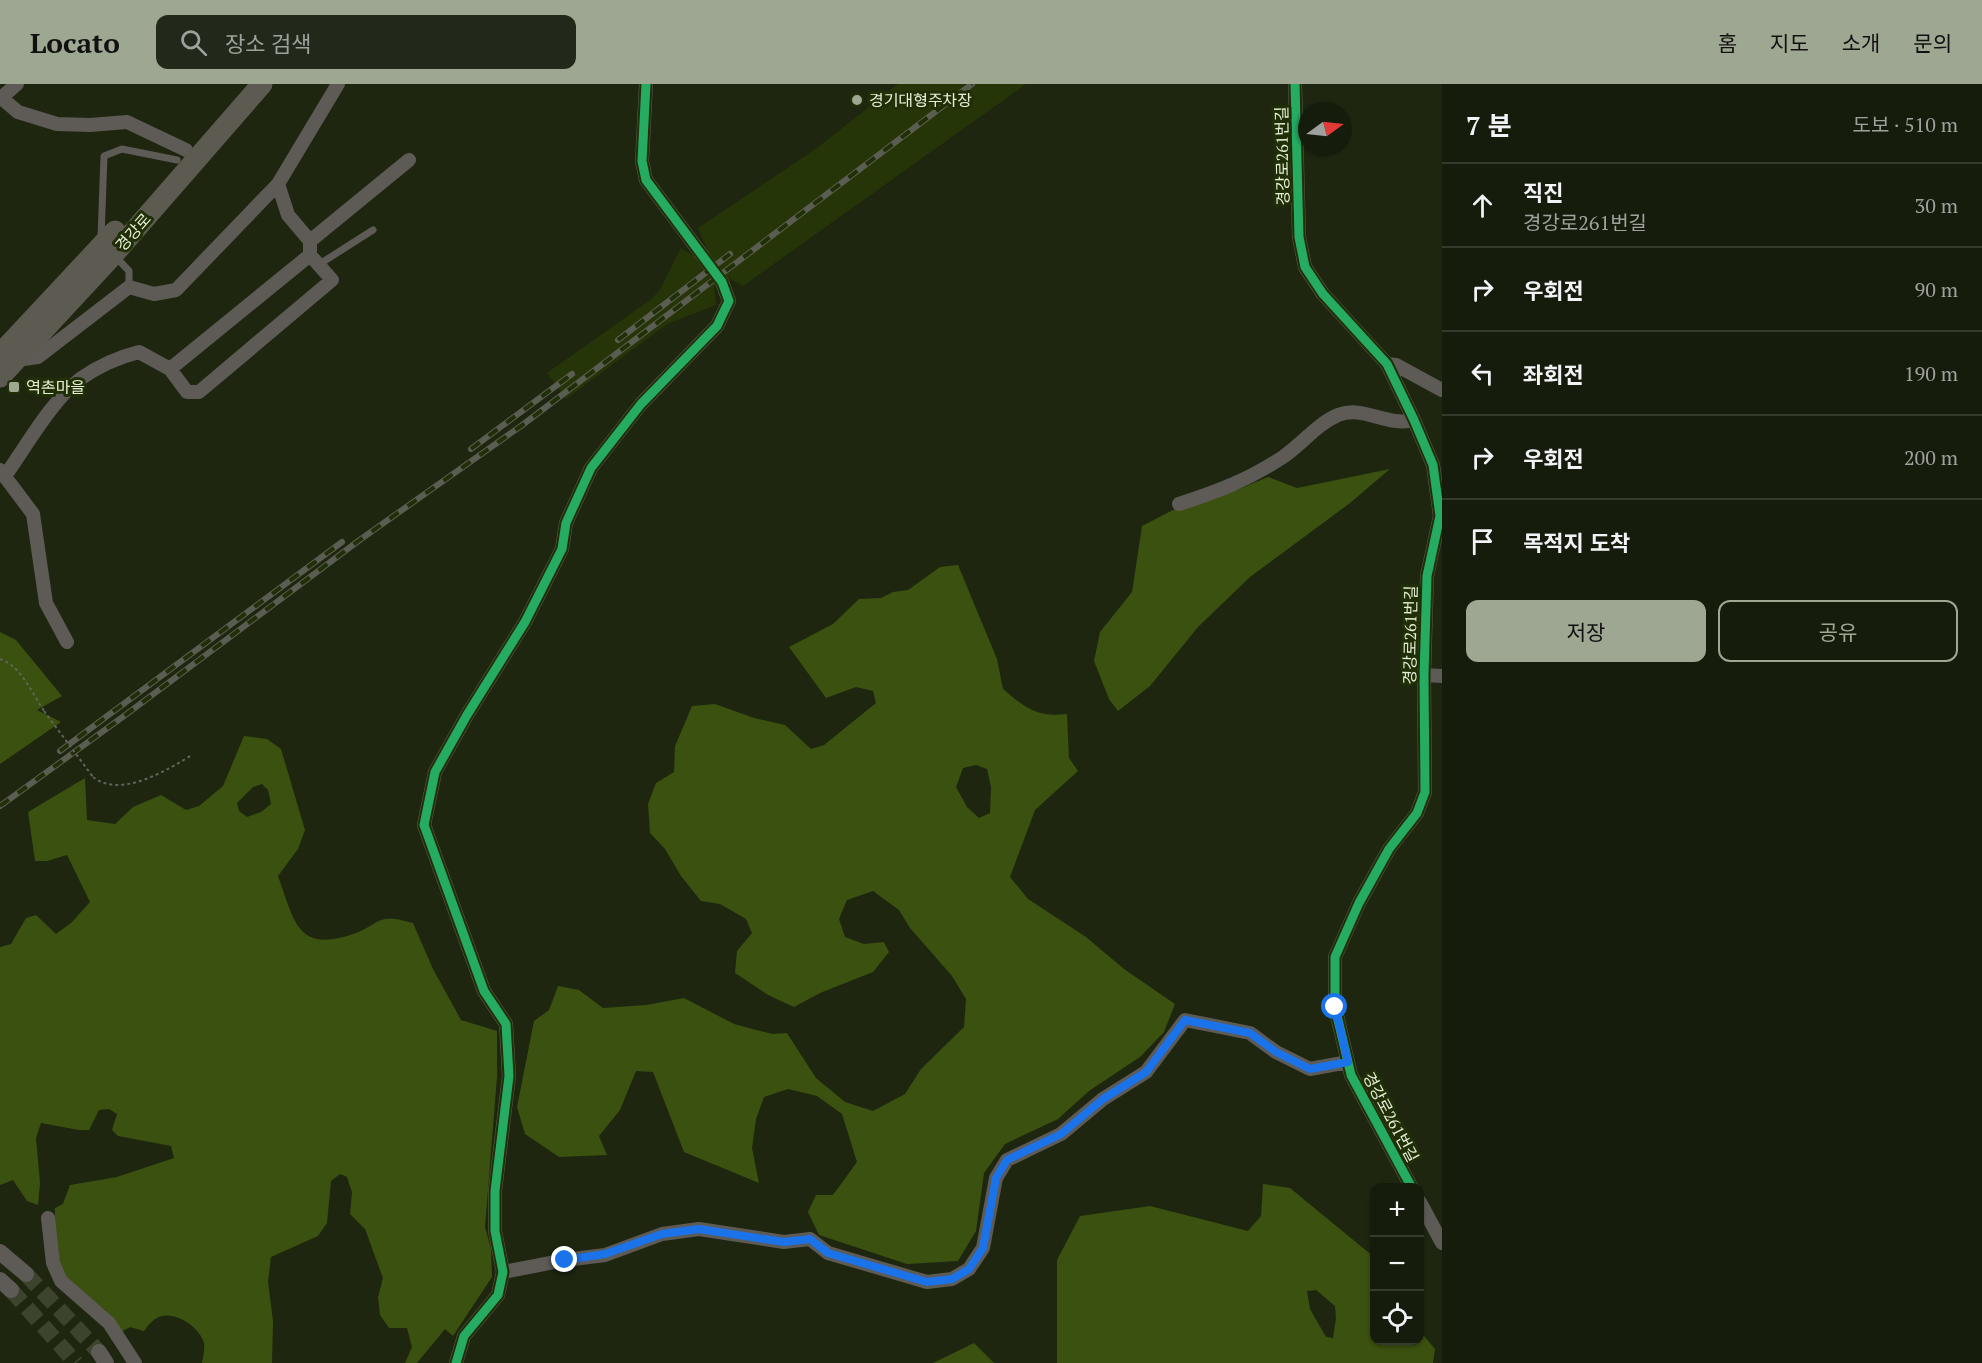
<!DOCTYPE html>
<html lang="ko">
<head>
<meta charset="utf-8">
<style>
	:root { --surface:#161c0c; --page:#23291a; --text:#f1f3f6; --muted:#9ea19d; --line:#353a2d; --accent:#9ea791 }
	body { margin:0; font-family:"PT Serif","Noto Sans KR",serif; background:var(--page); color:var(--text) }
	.controls { position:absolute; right:18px; bottom:18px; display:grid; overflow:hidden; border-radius:12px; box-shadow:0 2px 4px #0004 }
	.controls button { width:54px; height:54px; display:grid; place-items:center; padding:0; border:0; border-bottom:2px solid var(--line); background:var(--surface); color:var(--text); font:30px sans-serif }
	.compass { position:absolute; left:1298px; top:18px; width:54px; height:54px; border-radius:50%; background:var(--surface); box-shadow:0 2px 4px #0004; rotate:75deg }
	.stop { position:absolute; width:18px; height:18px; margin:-14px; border:4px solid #1a73e8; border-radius:50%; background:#fff }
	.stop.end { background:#1a73e8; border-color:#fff; box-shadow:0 2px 6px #0008 }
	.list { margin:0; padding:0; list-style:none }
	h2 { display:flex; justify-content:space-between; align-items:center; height:78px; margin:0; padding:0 24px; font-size:26px }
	h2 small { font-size:20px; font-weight:400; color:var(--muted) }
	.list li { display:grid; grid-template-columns:39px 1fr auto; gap:18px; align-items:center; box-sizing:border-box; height:84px; padding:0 24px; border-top:2px solid var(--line) }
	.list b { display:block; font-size:22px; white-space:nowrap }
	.list p { margin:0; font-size:20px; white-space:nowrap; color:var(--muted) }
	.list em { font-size:20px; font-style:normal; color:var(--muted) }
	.actions { display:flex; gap:12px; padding:18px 24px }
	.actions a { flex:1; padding:14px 0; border:2px solid var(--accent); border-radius:12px; text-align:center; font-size:21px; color:var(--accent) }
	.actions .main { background:var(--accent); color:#111 }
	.icon { flex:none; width:33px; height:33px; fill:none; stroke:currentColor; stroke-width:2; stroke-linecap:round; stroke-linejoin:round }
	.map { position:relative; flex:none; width:1442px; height:1279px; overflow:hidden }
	header { display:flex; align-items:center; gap:36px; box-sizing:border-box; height:84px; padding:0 30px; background:var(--accent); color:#111 }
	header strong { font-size:28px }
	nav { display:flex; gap:33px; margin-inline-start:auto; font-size:21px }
	.search { width:420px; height:54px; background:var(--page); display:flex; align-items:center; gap:15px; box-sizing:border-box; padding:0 21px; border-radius:12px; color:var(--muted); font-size:22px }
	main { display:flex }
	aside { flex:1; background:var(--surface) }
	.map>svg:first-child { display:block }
	.built { fill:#263507 }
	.green { fill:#3b510f; fill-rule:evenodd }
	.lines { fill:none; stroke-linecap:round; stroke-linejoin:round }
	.minor-tunnel { stroke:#3c442e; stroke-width:14; stroke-dasharray:14 7; stroke-linecap:butt }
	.tertiary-tunnel { stroke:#3c442e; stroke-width:16; stroke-dasharray:16 8; stroke-linecap:butt }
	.path { stroke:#63625b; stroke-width:2; stroke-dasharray:3 3; stroke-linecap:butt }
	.service { stroke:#5e5a56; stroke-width:7 }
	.minor { stroke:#5e5a56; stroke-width:14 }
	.tertiary { stroke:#5e5a56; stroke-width:16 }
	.primary { stroke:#5c5a51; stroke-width:21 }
	.rail-casing { stroke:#5a5d51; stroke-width:6 }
	.rail { stroke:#212f07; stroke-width:4; stroke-dasharray:11; stroke-linecap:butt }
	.path-bridge { stroke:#63625b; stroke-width:2; stroke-dasharray:3 3; stroke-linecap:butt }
	.cycleway-casing { stroke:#212f07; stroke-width:13 }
	.cycleway { stroke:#26ab63; stroke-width:9 }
	.route { stroke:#1a73e8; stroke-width:8 }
	.poi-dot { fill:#9ea791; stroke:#212f07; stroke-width:2 }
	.labels { text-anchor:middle; stroke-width:6; stroke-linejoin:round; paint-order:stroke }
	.poi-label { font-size:16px; fill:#e3edd7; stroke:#212f07; text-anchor:start }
	.street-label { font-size:16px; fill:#e3edd7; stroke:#212f07 }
</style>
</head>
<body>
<header>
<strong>Locato</strong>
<div class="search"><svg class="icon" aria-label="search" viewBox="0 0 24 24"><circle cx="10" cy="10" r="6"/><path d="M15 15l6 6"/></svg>장소 검색</div>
<nav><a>홈</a><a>지도</a><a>소개</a><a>문의</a></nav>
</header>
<main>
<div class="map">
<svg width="1442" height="1279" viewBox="0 0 1442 1279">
	<rect width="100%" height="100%" fill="#1e2610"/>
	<path class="built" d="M898 0H1026L743 202 726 193 714 202 716 221 667 240 566 315 547 289 650 216 660 206 681 164 701 177 709 170 698 144 817 64Z"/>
	<path class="green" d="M1390 385 1350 419 1250 493 1198 543 1150 602 1118 627 1109 615 1094 577 1100 548 1132 508 1142 442 1173 426 1237 406 1268 393 1297 404Z
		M958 481 997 575 1003 605C1024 623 1037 634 1067 630L1069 674 1078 687 1035 726 1010 793 1028 815 1086 853 1124 885 1175 920 1164 948 1140 973 1089 1007 1058 1035 1005 1060 984 1089 976 1147 958 1177 907 1180 819 1151 808 1128 816 1111H833L857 1078 842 1030 817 1012 788 1005 764 1013 756 1035 752 1064 759 1099 684 1068 653 988 636 987 620 1026 599 1052 607 1071 559 1073 525 1050 517 1023 534 937 549 926 558 902 579 906 603 924 646 921 684 914 734 940 772 950 787 949 816 994 845 1018 873 1027 905 1010 921 985 964 943 966 915 952 892 910 844 899 826 873 807 847 816 839 835 845 853 864 860 884 858 889 868 873 888 820 909 794 923 768 911 735 889 737 867 752 849 746 835 720 820 701 817 681 792 665 765 650 749 648 720 656 699 674 688 675 662 692 622 715 620 754 634 785 641 811 665 824 661 876 619 873 607 856 603 826 614 789 563 833 540 859 515 881 514 893 508 908 506 940 483ZM976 681 987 685 991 703 990 729 979 734 967 723 956 703 963 684Z
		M0 548 16 556 62 612 37 626 61 638 0 680Z
		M244 652 267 655 281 665 305 746 298 765 278 792C295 839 297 870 356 849 366 846 375 837 385 835 393 833 405 837 413 839L433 885 461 936 497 947V993L485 1143 491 1165 492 1193 453 1252 445 1245 417 1279H405L412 1263 407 1244H389L380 1231 378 1213 383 1194 365 1145 350 1130 352 1108 347 1093 340 1090 331 1097 327 1139 318 1152 271 1173 268 1198 273 1237 272 1279H202C203 1273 205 1265 204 1259 200 1244 178 1228 162 1232 154 1234 149 1240 144 1247L130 1243 121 1248 105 1226 64 1193 55 1163V1124L63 1120 70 1101 117 1093 174 1074 171 1062 118 1052 112 1046 117 1030 109 1025 99 1026 89 1046H79L41 1039 36 1054 40 1099 38 1121 27 1117 13 1096 0 1101V863L11 860 26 834 36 831 56 850 71 839 90 818 67 771 47 777H35L28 728 85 694 87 736 115 740 133 723 161 711 186 726 199 722 223 702ZM262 700 268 706 271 720 261 728 247 733 239 727 237 719 253 703Z
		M1263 1100 1290 1104 1374 1173V1256H1420V1247L1435 1265 1433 1279H1057V1176L1080 1132 1150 1122 1248 1147 1261 1132ZM1316 1206 1335 1222 1336 1234 1333 1254 1326 1253 1310 1225 1307 1207Z
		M974 1259 994 1279H933Z"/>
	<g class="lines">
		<path class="minor-tunnel" d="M702 171 722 198"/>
		<path class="tertiary-tunnel" d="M26 1190 99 1268
			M11 1206 76 1279"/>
		<path class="path" d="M0 575C20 581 33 610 44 627
			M93 693C121 715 167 686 192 671"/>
		<path class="service" d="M101 153 104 72 122 65 177 76
			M115 172 129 187V203
			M318 181 373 146"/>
		<path class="minor" d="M646 0 642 77 646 96 702 171
			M1295 0 1299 153 1305 183 1323 210 1387 280 1414 336 1433 381 1440 432 1427 492 1424 591 1425 708 1417 729 1389 765 1359 819 1335 873V923L1351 991 1412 1104
			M0 13 18 28 57 40 90 41 127 38 186 66
			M1 14 17 0
			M278 100 288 131 310 157
			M16 276 38 273 129 203 154 210 176 206 278 100 338 0
			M1387 280 1396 281 1442 306
			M170 285 187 308H199L332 196 310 171
			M0 386 33 430 46 519 67 558
			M5 392C25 364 53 315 80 295 97 283 119 273 139 268L170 285 310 171V157L409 76
			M1179 420C1219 407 1248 396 1283 373 1302 360 1317 340 1338 331 1364 321 1386 343 1414 336
			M1424 591 1442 592
			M1420 1118 1442 1159
			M48 1134 53 1179 61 1197 109 1239 135 1279
			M503 1188 565 1176 605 1171 662 1150 699 1145 784 1158 810 1155 828 1169 927 1198 952 1195 969 1185 983 1164 996 1094 1007 1076 1061 1050 1103 1015 1146 988 1185 936 1250 949 1276 968 1310 985 1348 978
			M456 1279 464 1252 498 1211 503 1188 495 1147V1107L509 992 506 940 484 907 424 741 435 688 467 631 525 538 562 465 566 439 591 384 641 320 717 242 729 217 722 198"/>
		<path class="tertiary" d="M0 1168 26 1190
			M0 1196 11 1206
			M99 1268 106 1279"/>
		<path class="primary" d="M0 270 115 147
			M0 293 114 170 262 0"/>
		<defs>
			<path id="rail" d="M618 256 730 170
				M471 365 572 290
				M60 667 342 458
				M0 722 124 632 361 455 521 342 972 0"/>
		</defs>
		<use href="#rail" class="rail-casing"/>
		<use href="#rail" class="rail"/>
		<path class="path-bridge" d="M44 627 93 693"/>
		<defs>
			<path id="cycleway" d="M1295 0 1299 153 1305 183 1323 210 1387 280 1414 336 1433 381 1440 432 1427 492 1424 591 1425 708 1417 729 1389 765 1359 819 1335 873V923L1351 991 1412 1104
				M456 1279 464 1252 498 1211 503 1188 495 1147V1107L509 992 506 940 484 907 424 741 435 688 467 631 525 538 562 465 566 439 591 384 641 320 717 242 729 217 722 198 646 96 642 77 646 0"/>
		</defs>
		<use href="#cycleway" class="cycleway-casing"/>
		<use href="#cycleway" class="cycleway"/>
	</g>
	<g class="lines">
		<path class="route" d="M565 1176 605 1170 662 1150 699 1145 784 1158 810 1155 828 1169 927 1198 952 1195 969 1185 983 1164 996 1094 1007 1076 1061 1050 1103 1015 1146 988 1185 936 1250 949 1276 968 1310 985 1348 978 1335 923"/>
	</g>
	<g class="poi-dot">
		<circle cx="857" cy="16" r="6"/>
		<rect x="8" y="297" width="12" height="12" rx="3"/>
	</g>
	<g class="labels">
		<g class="poi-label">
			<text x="869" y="22">경기대형주차장</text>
			<text x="26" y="309">역촌마을</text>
		</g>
		<g class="street-label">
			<text transform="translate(1282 72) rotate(-91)" y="6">경강로261번길</text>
			<text transform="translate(133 148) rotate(-49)" y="6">경강로</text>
			<text transform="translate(1410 551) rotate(-89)" y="6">경강로261번길</text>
			<text transform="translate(1391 1033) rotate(62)" y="6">경강로261번길</text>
		</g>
	</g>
</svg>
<div class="controls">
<button>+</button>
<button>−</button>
<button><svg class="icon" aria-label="locate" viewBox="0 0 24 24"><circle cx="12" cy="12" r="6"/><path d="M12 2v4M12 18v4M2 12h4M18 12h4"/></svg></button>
</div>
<svg class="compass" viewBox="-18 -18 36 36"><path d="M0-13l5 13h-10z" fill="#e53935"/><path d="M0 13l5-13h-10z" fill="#9ea19d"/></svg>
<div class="stop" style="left:1335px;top:923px"></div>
<div class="stop end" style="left:565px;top:1176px"></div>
</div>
<aside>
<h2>7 분<small>도보 · 510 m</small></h2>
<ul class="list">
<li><svg class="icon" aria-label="ahead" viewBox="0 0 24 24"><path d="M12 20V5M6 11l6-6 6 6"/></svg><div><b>직진</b><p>경강로261번길</p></div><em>30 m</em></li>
<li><svg class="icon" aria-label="right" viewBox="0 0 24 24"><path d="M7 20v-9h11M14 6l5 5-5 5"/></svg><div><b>우회전</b></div><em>90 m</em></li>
<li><svg class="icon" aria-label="left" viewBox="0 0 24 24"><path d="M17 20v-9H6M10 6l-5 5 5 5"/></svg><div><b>좌회전</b></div><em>190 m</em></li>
<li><svg class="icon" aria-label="right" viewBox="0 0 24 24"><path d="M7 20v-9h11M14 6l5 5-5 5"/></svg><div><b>우회전</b></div><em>200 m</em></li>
<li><svg class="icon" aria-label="arrive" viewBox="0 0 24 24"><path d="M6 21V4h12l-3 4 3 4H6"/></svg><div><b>목적지 도착</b></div></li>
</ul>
<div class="actions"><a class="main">저장</a><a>공유</a></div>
</aside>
</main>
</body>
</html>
